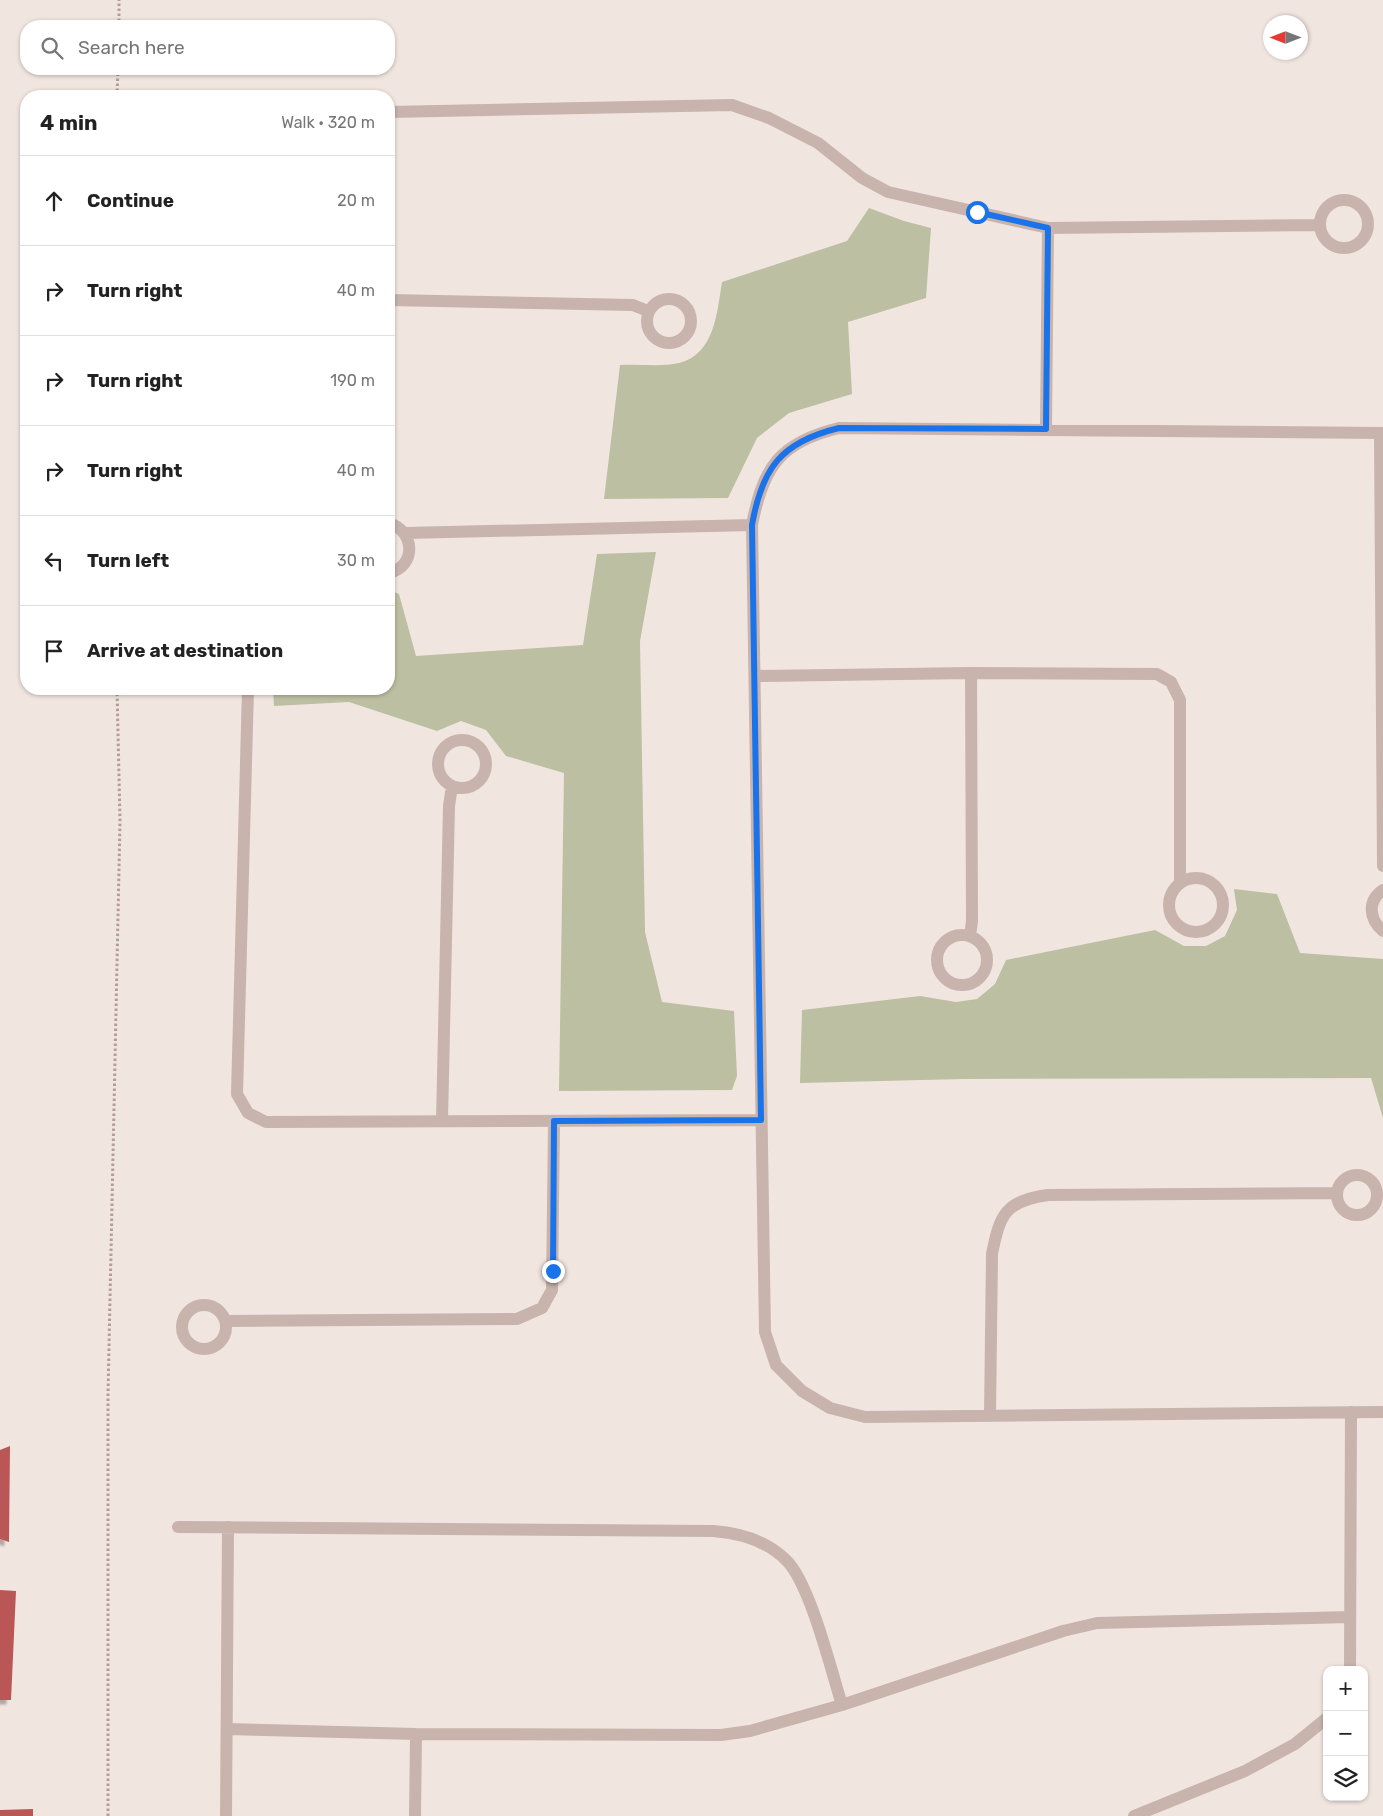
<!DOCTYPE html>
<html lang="en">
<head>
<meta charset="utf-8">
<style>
	:root { --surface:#fff; --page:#f6f6f6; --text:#222; --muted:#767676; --line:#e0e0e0 }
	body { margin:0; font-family:Rubik,sans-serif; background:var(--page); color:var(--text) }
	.controls { position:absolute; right:15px; bottom:15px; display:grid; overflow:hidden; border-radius:10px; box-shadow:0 1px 4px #0004 }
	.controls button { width:45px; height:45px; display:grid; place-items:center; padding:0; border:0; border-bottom:1px solid var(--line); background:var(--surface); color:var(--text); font:25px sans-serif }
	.compass { position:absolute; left:1263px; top:15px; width:45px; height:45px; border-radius:50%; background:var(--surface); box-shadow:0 1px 4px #0004; rotate:270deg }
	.stop { position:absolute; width:15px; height:15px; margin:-11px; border:4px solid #1a73e8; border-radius:50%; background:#fff }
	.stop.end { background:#1a73e8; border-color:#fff; box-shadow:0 1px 5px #0008 }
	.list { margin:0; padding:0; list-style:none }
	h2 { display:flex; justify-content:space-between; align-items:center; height:65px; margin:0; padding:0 20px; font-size:21px }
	h2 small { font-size:16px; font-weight:400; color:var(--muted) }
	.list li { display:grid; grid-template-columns:32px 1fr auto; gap:15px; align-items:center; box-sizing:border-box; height:90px; padding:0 20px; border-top:1px solid var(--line) }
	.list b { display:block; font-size:19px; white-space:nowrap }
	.list em { font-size:16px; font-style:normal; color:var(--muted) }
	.icon { flex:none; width:28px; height:28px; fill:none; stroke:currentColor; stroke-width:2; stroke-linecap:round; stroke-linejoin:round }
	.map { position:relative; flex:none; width:1383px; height:1816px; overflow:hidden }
	.search { position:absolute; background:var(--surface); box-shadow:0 1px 4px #0004; left:20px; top:20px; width:375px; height:55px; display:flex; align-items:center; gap:12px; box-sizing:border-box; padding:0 18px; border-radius:20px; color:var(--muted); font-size:19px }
	.panel { position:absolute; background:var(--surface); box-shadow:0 1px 4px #0004; left:20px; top:90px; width:375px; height:605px; border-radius:20px }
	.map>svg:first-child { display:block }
	.green { fill:#bcbfa2 }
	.building { fill:#ba5656; filter:url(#shadow) }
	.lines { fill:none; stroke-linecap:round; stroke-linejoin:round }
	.path { stroke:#b49d97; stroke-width:3; stroke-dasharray:2.5 2.5; stroke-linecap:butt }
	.street { stroke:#c8b3ad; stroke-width:12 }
	.route { stroke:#1a73e8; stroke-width:6 }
</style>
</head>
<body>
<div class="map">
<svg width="1383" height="1816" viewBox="0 0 1383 1816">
	<defs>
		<filter id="shadow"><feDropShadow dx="-4.5" dy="4.5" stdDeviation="1" flood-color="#0004"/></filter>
	</defs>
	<rect width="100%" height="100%" fill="#f1e5e0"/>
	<path class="green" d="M869 208 904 221 931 228 926 298 848 322 852 394 789 413 757 438 728 498 604 499 620 365C638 364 663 367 679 363 715 354 717 312 722 282L847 241Z
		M656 552 640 641 645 932 662 1002 734 1011 737 1076 732 1090 559 1091 564 773 506 756 486 730 461 721 437 731 349 702 274 706 273 689H389V590L399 594 416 656 583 645 597 554Z
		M1234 889 1277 894 1300 953 1383 959V1118L1371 1078 963 1079 800 1083 802 1010 920 996 956 1002 977 999 995 984 1006 960 1155 930 1184 946H1206L1225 936 1237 910Z"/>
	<path class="building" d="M10 1446 9 1542 0 1539V1450Z
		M0 1590 16 1591 11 1700H0Z
		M33 1809V1816H0V1810Z"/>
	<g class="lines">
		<path class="path" d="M119 26V0
			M117 96 118 69
			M108 1816V1395L120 821 117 689"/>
		<path class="street" d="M389 112 732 105 769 118 818 143 862 178 888 192 1048 228 1319 225
			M1320 224a24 24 0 1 1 48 0a24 24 0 1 1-48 0Z
			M647 321a22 22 0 1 1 44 0a22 22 0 1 1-44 0Z
			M389 300 633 305 648 311
			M1046 429 1048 228
			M1383 433 839 428C780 442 763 467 752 525L765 1332 776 1365 802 1391 830 1408 865 1417 1383 1412
			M1380 434 1383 866
			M389 523C415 531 417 566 389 573
			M406 533 752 525
			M755 676 971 673 1157 674 1171 682 1180 700V883
			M248 689 237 1094 248 1113 266 1122 761 1120
			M438 764a24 24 0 1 1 48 0a24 24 0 1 1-48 0Z
			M1169 905a27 27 0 1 1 54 0a27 27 0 1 1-54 0Z
			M1383 890C1367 901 1369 919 1383 931
			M937 960a25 25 0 1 1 50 0a25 25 0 1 1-50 0Z
			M970 936 972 921 971 673
			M442 1121 449 806 452 786
			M1337 1195a20 20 0 1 1 40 0a20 20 0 1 1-40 0Z
			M182 1327a22 22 0 1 1 44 0a22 22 0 1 1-44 0Z
			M225 1321 517 1319 542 1308 552 1290 554 1121
			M990 1416 992 1254C1000 1213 1006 1201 1048 1195L1337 1193
			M178 1527 713 1531C740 1533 766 1540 786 1560 810 1583 831 1670 842 1705
			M1350 1670 1351 1412
			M227 1729 416 1734 721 1735 750 1731 842 1705 1063 1631 1097 1623 1350 1617
			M226 1816 228 1527
			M415 1816 416 1734
			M1134 1816 1245 1771 1295 1744 1327 1718"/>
	</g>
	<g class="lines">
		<path class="route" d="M553 1271 554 1121 761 1120 752 525C762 468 781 442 839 428L1046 429 1048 228 977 212"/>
	</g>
</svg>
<div class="controls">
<button>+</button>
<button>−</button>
<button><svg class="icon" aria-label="layers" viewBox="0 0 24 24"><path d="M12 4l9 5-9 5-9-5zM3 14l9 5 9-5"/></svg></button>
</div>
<svg class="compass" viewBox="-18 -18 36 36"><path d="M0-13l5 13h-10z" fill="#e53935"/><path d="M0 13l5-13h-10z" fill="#767676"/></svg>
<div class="stop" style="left:977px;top:212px"></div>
<div class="stop end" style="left:553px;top:1271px"></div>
<div class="search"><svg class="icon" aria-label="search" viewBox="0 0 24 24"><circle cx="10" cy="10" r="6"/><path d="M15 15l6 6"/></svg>Search here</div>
<section class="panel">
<h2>4 min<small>Walk · 320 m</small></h2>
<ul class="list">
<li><svg class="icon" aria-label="ahead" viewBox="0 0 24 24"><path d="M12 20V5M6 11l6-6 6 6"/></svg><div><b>Continue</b></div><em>20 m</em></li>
<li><svg class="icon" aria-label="right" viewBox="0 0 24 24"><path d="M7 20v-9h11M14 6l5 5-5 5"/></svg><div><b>Turn right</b></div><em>40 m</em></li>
<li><svg class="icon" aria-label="right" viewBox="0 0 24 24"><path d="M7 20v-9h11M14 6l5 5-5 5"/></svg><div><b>Turn right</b></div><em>190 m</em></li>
<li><svg class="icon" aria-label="right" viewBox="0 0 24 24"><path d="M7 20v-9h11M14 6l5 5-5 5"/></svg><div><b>Turn right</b></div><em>40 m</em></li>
<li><svg class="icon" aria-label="left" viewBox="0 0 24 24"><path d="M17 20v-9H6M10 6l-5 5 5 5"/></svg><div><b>Turn left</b></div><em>30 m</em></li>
<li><svg class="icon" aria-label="arrive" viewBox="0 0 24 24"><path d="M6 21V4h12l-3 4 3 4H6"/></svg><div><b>Arrive at destination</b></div></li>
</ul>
</section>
</div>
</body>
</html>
